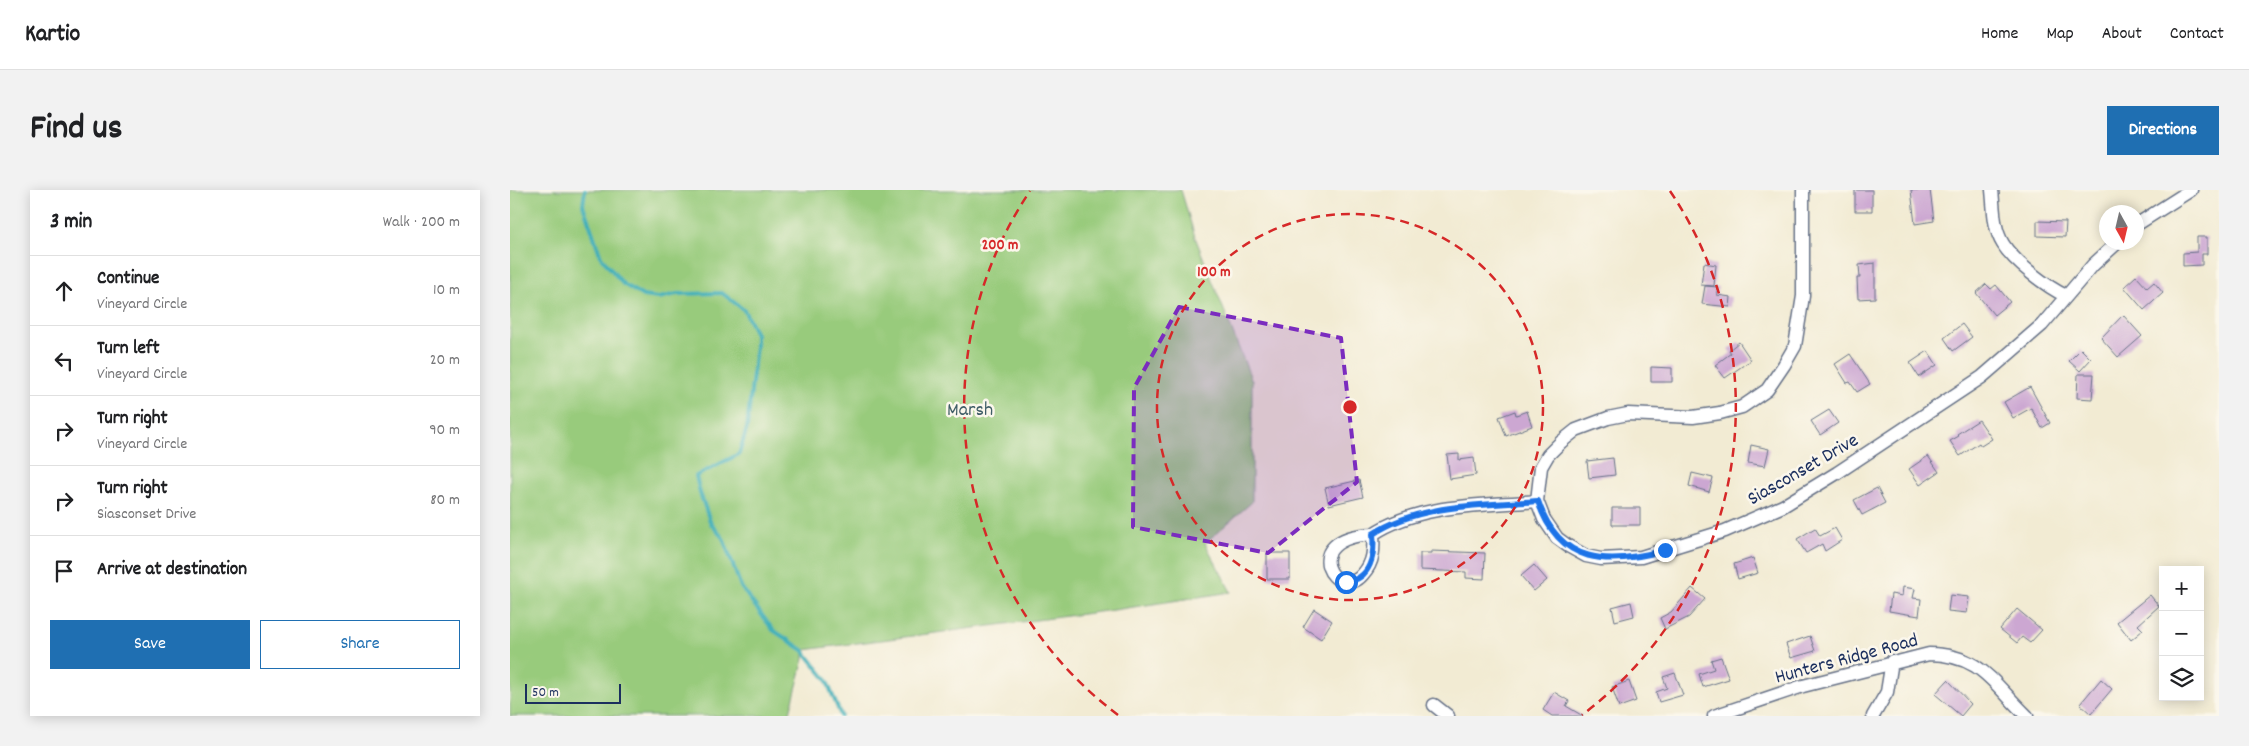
<!DOCTYPE html>
<html lang="en">
<head>
<meta charset="utf-8">
<style>
	:root { --surface:#fff; --page:#f2f2f2; --text:#202124; --muted:#757577; --line:#e0e0e0; --accent:#1f6fb2 }
	body { margin:0; font-family:Dekko,sans-serif; background:var(--page); color:var(--text) }
	.controls { position:absolute; right:15px; bottom:15px; display:grid; overflow:hidden; border-radius:0px; box-shadow:0 2px 12px #0003 }
	.controls button { width:45px; height:45px; display:grid; place-items:center; padding:0; border:0; border-bottom:1px solid var(--line); background:var(--surface); color:var(--text); font:25px sans-serif }
	.compass { position:absolute; left:1589px; top:15px; width:45px; height:45px; border-radius:50%; background:var(--surface); box-shadow:0 2px 12px #0003; rotate:172deg }
	.scale { position:absolute; left:15px; bottom:12px; width:96px; box-sizing:border-box; padding-left:5px; border:2px solid #1b2f5e; border-top:0; font-size:14px; line-height:18px; white-space:nowrap; color:#1b2f5e; -webkit-text-stroke:4px #fbf7ec; paint-order:stroke }
	.stop { position:absolute; width:15px; height:15px; margin:-11px; border:4px solid #1a73e8; border-radius:50%; background:#fff }
	.stop.end { background:#1a73e8; border-color:#fff; box-shadow:0 1px 5px #0008 }
	.list { margin:0; padding:0; list-style:none }
	h2 { display:flex; justify-content:space-between; align-items:center; height:65px; margin:0; padding:0 20px; font-size:21px }
	h2 small { font-size:16px; font-weight:400; color:var(--muted) }
	.list li { display:grid; grid-template-columns:32px 1fr auto; gap:15px; align-items:center; box-sizing:border-box; height:70px; padding:0 20px; border-top:1px solid var(--line) }
	.list b { display:block; font-size:19px; white-space:nowrap }
	.list p { margin:0; font-size:16px; white-space:nowrap; color:var(--muted) }
	.list em { font-size:16px; font-style:normal; color:var(--muted) }
	.actions { display:flex; gap:10px; padding:15px 20px }
	.actions a { flex:1; padding:11px 0; border:1px solid var(--accent); border-radius:0px; text-align:center; font-size:18px; color:var(--accent) }
	.actions .main { background:var(--accent); color:#fff }
	.icon { flex:none; width:28px; height:28px; fill:none; stroke:currentColor; stroke-width:2; stroke-linecap:round; stroke-linejoin:round }
	.map { position:relative; flex:none; width:1709px; height:526px; overflow:hidden; border-radius:0px }
	header { display:flex; align-items:center; gap:30px; box-sizing:border-box; height:70px; padding:0 25px; background:var(--surface); border-bottom:1px solid var(--line) }
	header strong { font-size:24px }
	nav { display:flex; gap:28px; margin-inline-start:auto; font-size:18px }
	.intro { display:flex; align-items:center; justify-content:space-between; box-sizing:border-box; height:120px; padding:0 30px }
	h1 { margin:0; font-size:35px }
	.button { padding:12px 22px; border-radius:0px; background:var(--accent); color:#fff; font-size:18px; font-weight:700 }
	main { display:flex; gap:30px; padding:0 30px }
	aside { flex:1; background:var(--surface); border-radius:0px; box-shadow:0 2px 12px #0003 }
	.map>svg:first-child { display:block }
	.green { fill:#98cb7c; stroke:#5a7d6d }
	.lines { fill:none; stroke-linecap:round; stroke-linejoin:round }
	.stream { stroke:#3eaeb8; stroke-width:4 }
	.building { fill:#cca7d2 }
	.minor-casing { stroke:#667187; stroke-width:15 }
	.minor { stroke:#fff; stroke-width:12 }
	.route { stroke:#1a73e8; stroke-width:6 }
	.marked { fill:#7b2cbf; fill-opacity:0.2; stroke:#7b2cbf; stroke-width:4; stroke-dasharray:10 6; stroke-linejoin:round }
	.ring { fill:none; stroke:#d62828; stroke-width:2.5; stroke-dasharray:9 6 }
	.labels { text-anchor:middle; stroke-width:5; stroke-linejoin:round; paint-order:stroke }
	.park-label { font-size:20px; fill:#405e67; stroke:#fbf7ec }
	.street-label { font-size:20px; fill:#1b2f5e; stroke:#fbf7ec }
	.centre { fill:#d62828; stroke:#fbf7ec; stroke-width:2.5 }
	.ring-label { font-size:15px; text-anchor:middle; font-weight:bold; fill:#d62828; stroke:#fbf7ec; stroke-width:5; stroke-linejoin:round; paint-order:stroke }
</style>
</head>
<body>
<header>
<strong>Kartio</strong>
<nav><a>Home</a><a>Map</a><a>About</a><a>Contact</a></nav>
</header>
<div class="intro"><h1>Find us</h1><a class="button">Directions</a></div>
<main>
<aside>
<h2>3 min<small>Walk · 200 m</small></h2>
<ul class="list">
<li><svg class="icon" aria-label="ahead" viewBox="0 0 24 24"><path d="M12 20V5M6 11l6-6 6 6"/></svg><div><b>Continue</b><p>Vineyard Circle</p></div><em>10 m</em></li>
<li><svg class="icon" aria-label="left" viewBox="0 0 24 24"><path d="M17 20v-9H6M10 6l-5 5 5 5"/></svg><div><b>Turn left</b><p>Vineyard Circle</p></div><em>20 m</em></li>
<li><svg class="icon" aria-label="right" viewBox="0 0 24 24"><path d="M7 20v-9h11M14 6l5 5-5 5"/></svg><div><b>Turn right</b><p>Vineyard Circle</p></div><em>90 m</em></li>
<li><svg class="icon" aria-label="right" viewBox="0 0 24 24"><path d="M7 20v-9h11M14 6l5 5-5 5"/></svg><div><b>Turn right</b><p>Siasconset Drive</p></div><em>80 m</em></li>
<li><svg class="icon" aria-label="arrive" viewBox="0 0 24 24"><path d="M6 21V4h12l-3 4 3 4H6"/></svg><div><b>Arrive at destination</b></div></li>
</ul>
<div class="actions"><a class="main">Save</a><a>Share</a></div>
</aside>
<div class="map">
<svg width="1709" height="526" viewBox="0 0 1709 526">
	<rect width="100%" height="100%" fill="#fbf7ec"/>
	<filter id="ink" filterUnits="userSpaceOnUse"><feTurbulence type="fractalNoise" baseFrequency=".02" numOctaves="2"/><feDisplacementMap in="SourceGraphic" scale="10" xChannelSelector="R" yChannelSelector="G"/><feConvolveMatrix kernelMatrix="1 2 1 2 8 2 1 2 1" color-interpolation-filters="sRGB"/></filter>
	<filter id="wash" filterUnits="userSpaceOnUse"><feTurbulence type="fractalNoise" baseFrequency=".0096" numOctaves="4" result="noise"/><feDisplacementMap in="SourceGraphic" scale="20" xChannelSelector="R" yChannelSelector="G"/><feGaussianBlur stdDeviation="1.12" result="paint"/><feColorMatrix in="noise" values="0 0 0 0 0 0 0 0 0 0 0 0 0 0 0 0 0 1.4 0 .05"/><feComposite in="paint" operator="in"/></filter>
	<g filter="url(#wash)">
		<rect width="100%" height="100%" fill="#f2ebd3"/>
		<path class="green" d="M0 0H671L685 47 742 191V312L695 353 721 402 604 420 294 460V469L279 526H0Z"/>
		<g class="lines">
			<path class="stream" d="M75 0 73 15 91 67 113 94 133 106 149 108 167 104 212 103 234 120 246 144V156L237 238 229 264 186 286 190 303 201 334 213 348 231 397 263 440 293 460 316 489 331 526"/>
		</g>
		<g id="blocks">
			<path class="building" d="M1345 0H1362V21H1345Z
				M1401 0H1420L1424 31 1405 34Z
				M1527 31 1556 32 1555 47 1527 46Z
				M1687 47H1697V64H1692V75L1673 76V63L1687 62Z
				M1194 73 1206 75 1204 96 1191 95Z
				M1365 73V108L1348 109 1347 88H1350L1349 75Z
				M1626 86 1637 98 1644 92 1653 103 1634 120 1614 97Z
				M1476 94 1481 99 1486 95 1500 112 1484 125 1466 103Z
				M1195 96 1208 97 1207 105 1221 107 1220 117 1192 114Z
				M1613 125 1632 146 1608 167 1591 148Z
				M1452 134 1462 147 1443 161 1434 148Z
				M1229 152 1241 170 1215 188 1205 175 1221 163 1219 160Z
				M1571 159 1581 169 1570 181 1559 171Z
				M1418 161 1427 175 1409 187 1400 173Z
				M1340 164 1360 194 1347 202 1340 192 1337 193 1325 174Z
				M1141 177 1162 178V192H1141Z
				M1568 184H1584L1582 209 1567 208Z
				M1520 197 1540 233 1532 238 1521 218 1503 228 1494 212Z
				M1319 220 1328 233 1310 245 1301 231Z
				M1005 221 1006 225 1017 221 1022 236 996 246 989 227Z
				M1469 230 1482 249 1471 256 1469 253 1450 266 1440 251 1449 246 1447 244Z
				M1241 255 1259 259 1255 276 1238 273Z
				M949 264V270L964 268 966 285 940 289 937 265Z
				M1418 266 1429 282 1410 295 1399 279Z
				M1103 268 1105 285 1079 288 1077 271Z
				M1182 283 1203 288 1199 302 1179 296Z
				M849 290 853 307 819 315 815 298Z
				M1367 298 1375 313 1352 325 1344 310Z
				M1102 318H1130V335H1102Z
				M1305 338 1310 346 1325 338 1332 350 1315 361 1312 354 1296 363 1287 349Z
				M921 361 975 363 974 389 956 388V382L910 380V363H921Z
				M757 363H780V389H757Z
				M1243 368 1248 383 1228 389 1224 374Z
				M1024 375 1037 390 1024 401 1011 386Z
				M1393 397 1405 399 1403 408 1411 409 1409 426 1379 421 1381 404 1392 406Z
				M1182 398 1195 409 1179 427 1155 439 1150 428 1161 422Z
				M1440 405 1459 407 1457 423 1438 421Z
				M1640 405 1649 416 1628 435 1633 440 1621 450 1607 432Z
				M1121 412 1124 426 1105 431 1102 417Z
				M804 419 822 431 811 449 793 437Z
				M1507 419 1532 440 1520 453 1512 447 1507 453 1490 439Z
				M1300 446 1305 461 1281 468 1276 454Z
				M1211 467 1219 489 1193 497 1189 484 1204 479 1201 470Z
				M1165 483 1173 505 1149 512 1146 502 1157 498 1153 487Z
				M1591 489 1602 499 1581 524 1570 514Z
				M1438 490 1461 514 1451 526 1425 504Z
				M1119 491 1126 511 1109 517 1102 497Z
				M1044 502 1059 511 1056 516 1073 526H1042L1033 520Z"/>
		</g>
	</g>
	<g filter="url(#ink)">
		<use href="#blocks" fill-opacity="0" stroke="#667187" stroke-width="1"/>
		<g class="lines">
			<defs>
				<path id="minor" d="M1293 0V106L1285 156 1274 175 1257 200 1232 217 1210 223 1183 227 1118 224 1098 228 1066 240 1051 252 1038 265 1031 277 1027 311 1034 329 1047 348 1058 356 1076 366 1091 369 1131 367 1215 341 1273 316 1327 283 1472 187 1532 135 1583 75 1608 52
					M1482 0C1484 18 1483 38 1493 54 1504 72 1537 97 1556 106
					M1626 35 1681 0
					M863 344C783 348 828 415 853 384 864 372 864 359 863 344 910 313 973 316 1027 311
					M924 515 938 526
					M1204 526 1293 496 1419 464C1472 465 1482 493 1517 526
					M1363 526 1377 502 1382 471"/>
			</defs>
			<use href="#minor" class="minor-casing"/>
			<use href="#minor" class="minor"/>
		</g>
	</g>
	<g class="lines" filter="url(#ink)">
		<path class="route" d="M836 392C861 389 865 365 863 344 910 313 973 316 1028 311 1049 375 1098 376 1155 360"/>
	</g>
	<path class="marked" d="M669 117 831 148 847 292 758 363 623 337 624 198Z"/>
	<g class="ring">
		<circle cx="840" cy="217" r="193"/>
		<path d="M608 525A386 386 0 0 1 520 1M1160 1A386 386 0 0 1 1072 525"/>
	</g>
	<g class="labels">
		<g class="park-label">
			<text x="460" y="225">Marsh</text>
		</g>
		<g class="street-label">
			<text transform="translate(1292 278) rotate(-30)" y="7">Siasconset Drive</text>
			<text transform="translate(1336 467) rotate(-15)" y="7">Hunters Ridge Road</text>
		</g>
	</g>
	<circle cx="840" cy="217" r="8" class="centre"/>
	<g class="ring-label">
		<text x="490" y="59">200 m</text>
		<text x="704" y="86">100 m</text>
	</g>
</svg>
<div class="controls">
<button>+</button>
<button>−</button>
<button><svg class="icon" aria-label="layers" viewBox="0 0 24 24"><path d="M12 4l9 5-9 5-9-5zM3 14l9 5 9-5"/></svg></button>
</div>
<svg class="compass" viewBox="-18 -18 36 36"><path d="M0-13l5 13h-10z" fill="#e53935"/><path d="M0 13l5-13h-10z" fill="#757577"/></svg>
<div class="scale">50 m</div>
<div class="stop" style="left:836px;top:392px"></div>
<div class="stop end" style="left:1155px;top:360px"></div>
</div>
</main>
</body>
</html>
